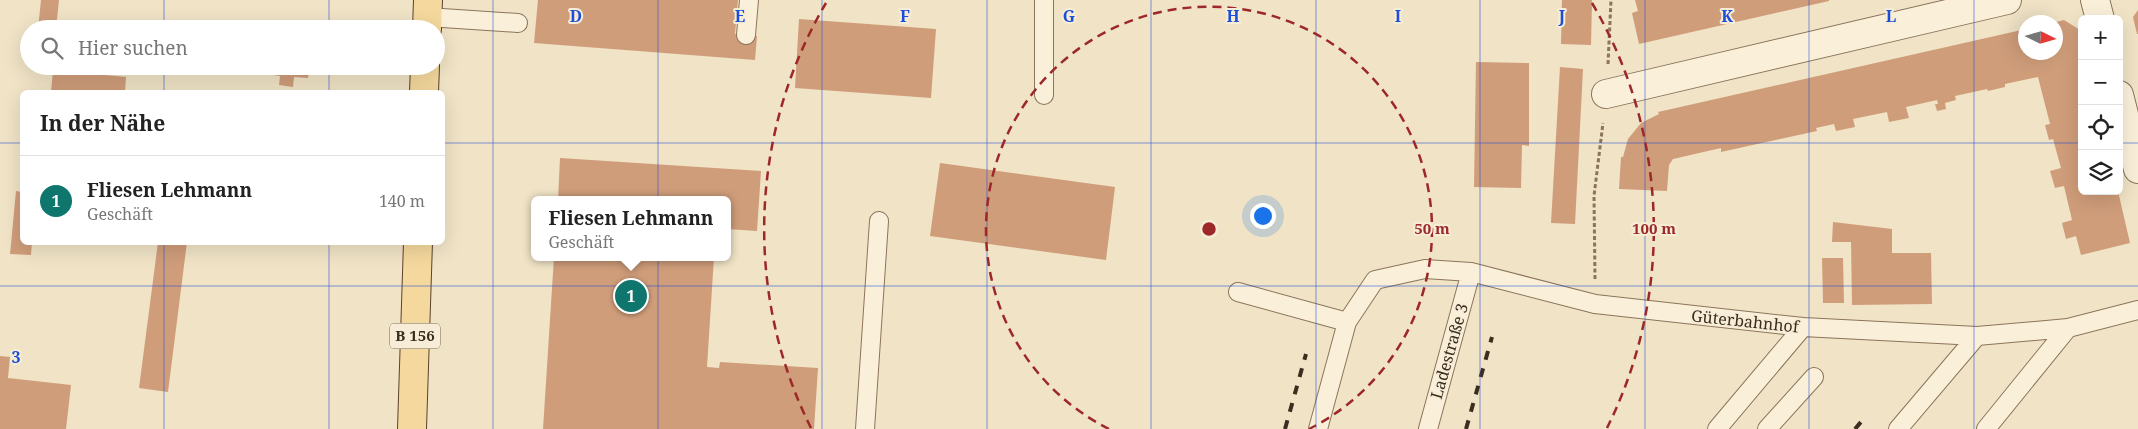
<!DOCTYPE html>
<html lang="de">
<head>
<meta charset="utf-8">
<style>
	:root { --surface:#fff; --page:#f6f6f6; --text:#222; --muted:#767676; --line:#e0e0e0; --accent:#0f766e }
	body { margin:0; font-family:"Noto Serif",serif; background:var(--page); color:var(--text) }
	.controls { position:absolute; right:15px; top:15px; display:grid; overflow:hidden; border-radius:8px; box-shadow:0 5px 20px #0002 }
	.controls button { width:45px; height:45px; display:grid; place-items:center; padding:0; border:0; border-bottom:1px solid var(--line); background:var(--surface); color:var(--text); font:25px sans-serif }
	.compass { position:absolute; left:2018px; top:15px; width:45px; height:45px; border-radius:50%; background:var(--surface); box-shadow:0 5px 20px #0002; rotate:95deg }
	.you { position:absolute; left:1262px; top:215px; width:18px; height:18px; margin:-12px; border:4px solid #fff; border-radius:50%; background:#1a73e8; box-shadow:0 0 0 8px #1a73e833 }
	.badge { display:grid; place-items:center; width:32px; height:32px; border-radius:50%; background:var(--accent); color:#fff; font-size:16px; font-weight:700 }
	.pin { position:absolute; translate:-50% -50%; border:2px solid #fff; box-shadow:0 1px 5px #0006 }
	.popup { position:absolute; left:531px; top:196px; width:200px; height:65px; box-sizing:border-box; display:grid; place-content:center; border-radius:8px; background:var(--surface); filter:drop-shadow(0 1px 4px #0005); font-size:16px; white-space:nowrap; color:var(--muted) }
	.popup b { font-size:19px; color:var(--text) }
	.popup::after { content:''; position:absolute; left:50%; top:100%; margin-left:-10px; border:10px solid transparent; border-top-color:var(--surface) }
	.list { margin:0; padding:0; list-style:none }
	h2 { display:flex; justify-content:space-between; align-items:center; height:65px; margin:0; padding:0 20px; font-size:21px }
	h2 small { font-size:16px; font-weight:400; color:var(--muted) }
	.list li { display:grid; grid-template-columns:32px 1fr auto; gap:15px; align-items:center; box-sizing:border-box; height:90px; padding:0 20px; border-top:1px solid var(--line) }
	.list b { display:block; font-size:19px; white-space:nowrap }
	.list p { margin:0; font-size:16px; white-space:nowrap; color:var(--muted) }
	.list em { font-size:16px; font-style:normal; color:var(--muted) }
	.icon { flex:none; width:28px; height:28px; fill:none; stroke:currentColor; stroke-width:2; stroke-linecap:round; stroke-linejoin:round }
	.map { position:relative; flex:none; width:2138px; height:429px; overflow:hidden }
	.search { position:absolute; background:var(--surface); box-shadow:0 5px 20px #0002; left:20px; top:20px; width:425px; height:55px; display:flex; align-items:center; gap:12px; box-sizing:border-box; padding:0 18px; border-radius:28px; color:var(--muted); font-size:19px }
	.panel { position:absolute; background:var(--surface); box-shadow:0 5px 20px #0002; left:20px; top:90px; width:425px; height:155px; border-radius:8px }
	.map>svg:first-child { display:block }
	.building { fill:#cf9d7a }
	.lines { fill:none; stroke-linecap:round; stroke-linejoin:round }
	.lane-casing { stroke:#8c745b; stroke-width:20 }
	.street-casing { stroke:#8c745b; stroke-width:30 }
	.primary-casing { stroke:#5a422f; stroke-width:30 }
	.path { stroke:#8c745b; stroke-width:3; stroke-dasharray:4 2.5; stroke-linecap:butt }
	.lane { stroke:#faf0da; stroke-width:18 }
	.street { stroke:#faf0da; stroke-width:28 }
	.primary { stroke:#f4d89d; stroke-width:28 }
	.rail { stroke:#3c2d1f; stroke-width:4; stroke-dasharray:9 9; stroke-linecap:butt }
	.grid { fill:none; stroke:#1d4ed8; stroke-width:1; stroke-opacity:0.55 }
	.ring { fill:none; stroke:#9d282a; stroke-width:2.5; stroke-dasharray:9 6 }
	.labels { text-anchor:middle; stroke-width:4; stroke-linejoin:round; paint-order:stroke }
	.shield { fill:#f7edd6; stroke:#746756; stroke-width:1 }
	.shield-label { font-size:15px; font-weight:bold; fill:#3c2d1f }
	.street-label { font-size:16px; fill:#3c2d1f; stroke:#f7edd6 }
	.grid-label { font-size:16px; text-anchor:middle; font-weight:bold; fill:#1d4ed8; stroke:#f7edd6; stroke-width:4; stroke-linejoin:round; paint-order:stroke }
	.centre { fill:#9d282a; stroke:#f7edd6; stroke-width:2.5 }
	.ring-label { font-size:15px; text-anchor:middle; font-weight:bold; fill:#9d282a; stroke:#f7edd6; stroke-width:4; stroke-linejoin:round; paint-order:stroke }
</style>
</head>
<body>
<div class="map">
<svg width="2138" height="429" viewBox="0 0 2138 429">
	<rect width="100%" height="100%" fill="#f0e3c6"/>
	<path class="building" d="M41 0H59L56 29H38Z
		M538 0H738L735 34 757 36 755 60 534 43Z
		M1562 0H1592L1591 45 1561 44Z
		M1635 0H1829V1L1639 44 1632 13 1638 11Z
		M2138 10V34H2137L2133 17Z
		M799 19 936 29 931 98 795 88Z
		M2064 20 2080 30 2082 38V191H2118L2130 243 2081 255 2076 236 2066 239 2062 223 2072 220 2064 186 2055 188 2050 171 2061 168 2053 139 2049 140 2045 125 2050 124 2038 77 2005 84V87L1988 91 1987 89 1955 96 1956 100 1945 103 1946 109 1937 111 1935 104H1938L1937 100 1906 107 1909 118 1889 122 1887 112 1853 119 1855 127 1836 131 1834 124 1816 128 1817 131 1721 152V148L1673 159 1669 165 1667 191 1619 189 1621 157H1623L1628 139 1641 123 1659 114 1658 112 2026 29V52H2056V22Z
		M1476 62 1529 63V146L1522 145 1521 188 1474 187Z
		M267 66H310L308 78 294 77 293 87 279 85 280 76 266 74Z
		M1560 67 1583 69 1575 224 1551 223Z
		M53 70 126 77 125 92H51Z
		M560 158 761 171 757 231 727 229V200H558Z
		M940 163 1115 187 1106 260 930 236Z
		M16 191 22 192V242H32L31 255 10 254Z
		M1833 222 1892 229V253H1931L1932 304 1852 305 1851 242H1832Z
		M158 242H187L168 392 139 388Z
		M554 257H714L707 367 719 368 720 362 818 368 814 429H543Z
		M1822 258H1843L1844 303H1823Z
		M0 356 10 357 8 378 71 385 66 429H0Z"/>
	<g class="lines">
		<defs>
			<path id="lane" d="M1044 0V95
				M427 17 518 23
				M746 35 749 0
				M1238 292 1347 322
				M865 429 879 221
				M1318 429 1347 322 1375 280 1425 269 1471 272 1595 304 1803 327 1977 336 2068 328
				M1428 429 1471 272
				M1717 429 1803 327
				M1767 429 1814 377
				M1898 429 1977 336
				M1986 429 2068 328 2138 310"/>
			<path id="street" d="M2095 0 2100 19
				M1606 94 2007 0
				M2119 95 2138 169"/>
			<path id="primary" d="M427 29 428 0
				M424 92 425 66
				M412 429 418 242"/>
		</defs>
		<use href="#lane" class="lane-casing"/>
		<use href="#street" class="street-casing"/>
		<use href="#primary" class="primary-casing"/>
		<path class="path" d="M1608 64 1611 0
			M1595 279 1594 196 1603 123"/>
		<use href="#lane" class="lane"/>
		<use href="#street" class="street"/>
		<use href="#primary" class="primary"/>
		<path class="rail" d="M1285 429 1306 354
			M1466 429 1492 337
			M1855 429 1866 416"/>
	</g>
	<path class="grid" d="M164 0V29M329 0V29M493 0V429M658 0V429M822 0V429M987 0V429M1151 0V429M1316 0V429M1480 0V429M1645 0V429M1809 0V429M1974 0V429M164 66V92M329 66V92M0 143H22M442 143H2082M2119 143H2138M164 242V429M329 242V429M0 286H2138"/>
	<g class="ring">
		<path d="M1109 429A223 223 0 1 1 1309 429"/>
		<path d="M811 428A445 445 0 0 1 826 3M1592 3A445 445 0 0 1 1607 428"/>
	</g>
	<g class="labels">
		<rect class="shield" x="390" y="323.5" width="50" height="25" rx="4"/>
		<g class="shield-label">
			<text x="415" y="341">B 156</text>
		</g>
		<g class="street-label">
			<text transform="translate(1745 321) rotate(6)" y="6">Güterbahnhof</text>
			<text transform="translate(1449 351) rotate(-74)" y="6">Ladestraße 3</text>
		</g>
	</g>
	<g class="grid-label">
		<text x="576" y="22">D</text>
		<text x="740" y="22">E</text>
		<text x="905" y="22">F</text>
		<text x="1069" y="22">G</text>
		<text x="1233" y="22">H</text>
		<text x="1398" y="22">I</text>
		<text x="1562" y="22">J</text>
		<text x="1727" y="22">K</text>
		<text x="1891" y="22">L</text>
		<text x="16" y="363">3</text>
	</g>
	<circle cx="1209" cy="229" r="8" class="centre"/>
	<g class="ring-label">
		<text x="1432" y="234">50 m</text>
		<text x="1654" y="234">100 m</text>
	</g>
</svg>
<div class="controls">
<button>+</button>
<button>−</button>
<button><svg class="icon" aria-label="locate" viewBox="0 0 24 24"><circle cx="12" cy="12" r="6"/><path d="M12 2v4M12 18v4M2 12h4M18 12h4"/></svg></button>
<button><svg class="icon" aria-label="layers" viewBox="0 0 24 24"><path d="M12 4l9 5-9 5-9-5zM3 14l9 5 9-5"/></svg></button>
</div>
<svg class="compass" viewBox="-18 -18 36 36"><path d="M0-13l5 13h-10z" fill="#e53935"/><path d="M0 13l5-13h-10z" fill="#767676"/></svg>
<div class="you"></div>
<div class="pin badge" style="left:631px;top:296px">1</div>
<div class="popup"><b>Fliesen Lehmann</b>Geschäft</div>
<div class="search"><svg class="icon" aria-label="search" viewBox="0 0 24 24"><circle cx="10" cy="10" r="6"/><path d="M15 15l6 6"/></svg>Hier suchen</div>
<section class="panel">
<h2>In der Nähe<small></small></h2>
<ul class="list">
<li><span class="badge">1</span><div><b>Fliesen Lehmann</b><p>Geschäft</p></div><em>140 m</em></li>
</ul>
</section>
</div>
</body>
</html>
